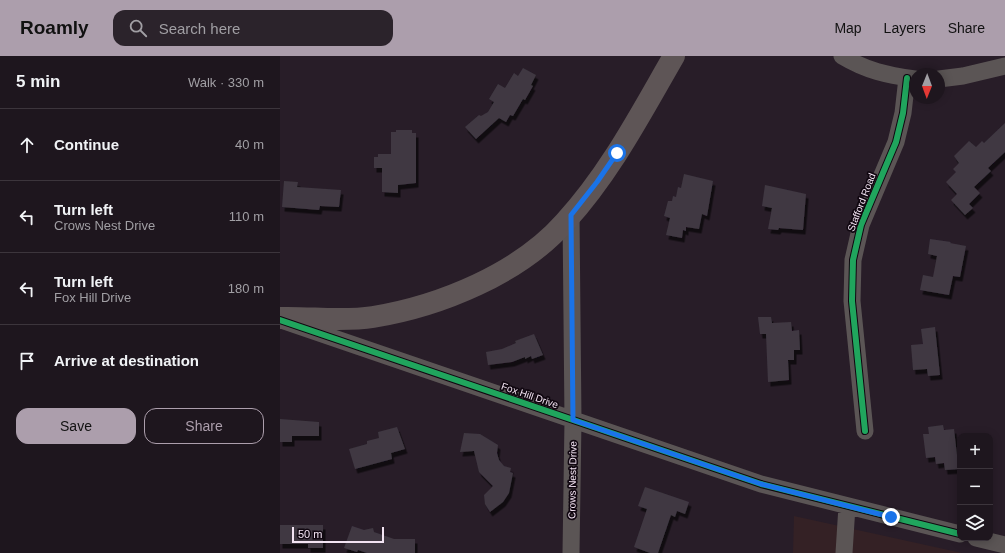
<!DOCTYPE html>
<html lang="en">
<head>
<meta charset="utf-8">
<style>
	:root { --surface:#1e161e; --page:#2b232b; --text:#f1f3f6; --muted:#a19fa4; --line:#3c353c; --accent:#ac9eac }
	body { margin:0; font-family:Arial,sans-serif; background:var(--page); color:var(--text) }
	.controls { position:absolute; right:12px; bottom:12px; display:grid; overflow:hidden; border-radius:8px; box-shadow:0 2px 10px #0003 }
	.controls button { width:36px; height:36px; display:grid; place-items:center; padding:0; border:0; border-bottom:1px solid var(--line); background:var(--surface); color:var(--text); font:20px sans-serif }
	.compass { position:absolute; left:629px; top:12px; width:36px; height:36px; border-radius:50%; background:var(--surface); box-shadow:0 2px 10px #0003; rotate:181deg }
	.scale { position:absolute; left:12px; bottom:10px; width:92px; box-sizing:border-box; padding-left:4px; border:2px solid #f3e4f3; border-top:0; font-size:11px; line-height:14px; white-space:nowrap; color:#f3e4f3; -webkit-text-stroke:3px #100710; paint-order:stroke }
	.stop { position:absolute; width:12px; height:12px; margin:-9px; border:3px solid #1a73e8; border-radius:50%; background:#fff }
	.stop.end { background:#1a73e8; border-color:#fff; box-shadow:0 1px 4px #0008 }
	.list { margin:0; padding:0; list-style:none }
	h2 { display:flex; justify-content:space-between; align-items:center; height:52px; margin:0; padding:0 16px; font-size:17px }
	h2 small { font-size:13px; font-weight:400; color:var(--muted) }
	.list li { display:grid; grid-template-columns:26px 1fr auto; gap:12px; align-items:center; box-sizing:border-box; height:72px; padding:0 16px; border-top:1px solid var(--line) }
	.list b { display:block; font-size:15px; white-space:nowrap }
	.list p { margin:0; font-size:13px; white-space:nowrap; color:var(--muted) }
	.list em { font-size:13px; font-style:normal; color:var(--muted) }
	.actions { display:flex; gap:8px; padding:12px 16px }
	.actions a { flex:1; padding:9px 0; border:1px solid var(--accent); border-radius:12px; text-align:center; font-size:14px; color:var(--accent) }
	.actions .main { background:var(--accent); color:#111 }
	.icon { flex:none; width:22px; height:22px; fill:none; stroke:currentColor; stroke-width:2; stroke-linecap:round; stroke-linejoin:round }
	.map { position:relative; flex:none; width:725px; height:497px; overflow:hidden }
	header { display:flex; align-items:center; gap:24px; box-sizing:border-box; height:56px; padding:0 20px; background:var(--accent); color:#111 }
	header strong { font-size:19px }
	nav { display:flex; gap:22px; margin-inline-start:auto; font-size:14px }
	.search { width:280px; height:36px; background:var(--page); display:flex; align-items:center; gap:10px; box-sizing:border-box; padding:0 14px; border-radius:12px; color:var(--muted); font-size:15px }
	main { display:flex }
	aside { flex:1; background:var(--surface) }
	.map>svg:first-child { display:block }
	.education { fill:#342125 }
	.building { fill:#3f3842; filter:url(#shadow) }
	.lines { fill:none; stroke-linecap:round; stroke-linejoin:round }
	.minor { stroke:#5b5555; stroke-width:17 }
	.major { stroke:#5e5556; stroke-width:22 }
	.cycleway-casing { stroke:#100710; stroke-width:8 }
	.cycleway { stroke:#20a55d; stroke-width:6 }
	.route { stroke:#1a73e8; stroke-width:5 }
	.labels { text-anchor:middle; stroke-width:3.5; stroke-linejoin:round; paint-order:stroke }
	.street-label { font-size:10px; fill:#f3e4f3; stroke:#100710 }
</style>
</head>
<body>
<header>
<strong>Roamly</strong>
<div class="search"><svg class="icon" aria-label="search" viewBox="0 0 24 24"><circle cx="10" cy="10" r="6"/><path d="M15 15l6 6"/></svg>Search here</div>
<nav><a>Map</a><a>Layers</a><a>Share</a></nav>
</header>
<main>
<aside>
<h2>5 min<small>Walk · 330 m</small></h2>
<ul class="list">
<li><svg class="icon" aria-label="ahead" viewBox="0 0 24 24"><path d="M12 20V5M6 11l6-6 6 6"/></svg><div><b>Continue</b></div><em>40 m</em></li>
<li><svg class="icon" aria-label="left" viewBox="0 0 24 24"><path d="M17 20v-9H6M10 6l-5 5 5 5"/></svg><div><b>Turn left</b><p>Crows Nest Drive</p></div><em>110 m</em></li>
<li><svg class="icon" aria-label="left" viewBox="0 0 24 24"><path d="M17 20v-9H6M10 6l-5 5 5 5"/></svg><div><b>Turn left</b><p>Fox Hill Drive</p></div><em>180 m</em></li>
<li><svg class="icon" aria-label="arrive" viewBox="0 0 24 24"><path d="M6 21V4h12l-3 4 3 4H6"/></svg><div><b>Arrive at destination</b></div></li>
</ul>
<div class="actions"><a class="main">Save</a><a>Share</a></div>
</aside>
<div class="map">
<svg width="725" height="497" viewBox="0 0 725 497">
	<defs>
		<filter id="shadow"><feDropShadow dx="2.5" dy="4.5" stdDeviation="0" flood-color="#0009"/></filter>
	</defs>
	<rect width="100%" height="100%" fill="#281d28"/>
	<path class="education" d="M514 460 682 497H513Z"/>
	<path class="building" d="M243 12 256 19 251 29 253 30 245 44 243 43 233 60 230 59 226 66 219 62 196 83 185 71 199 59 201 60 208 56 214 46 209 43 218 28 225 32 234 17 238 20Z
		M725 67V96L708 112 711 115 694 131 700 137 689 148 693 152 685 159 671 144 677 138 666 126 676 116 673 113 679 107 674 100 689 85 696 91 702 85 704 87Z
		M116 74H132V77H136V127L118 129V137L102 136V112H94V101H98V98H111V76H116Z
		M404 118 433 125 427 160 422 158 419 173 406 171V175L403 174 402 182 386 179 390 162 384 160 388 145H392L393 140 396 141 398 131 401 132Z
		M4 125 18 126 17 131 61 134 59 151 40 150 39 154 2 151Z
		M485 129 526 138 523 174 499 172 498 174 488 173 492 152 482 150Z
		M650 183 671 186 670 187 686 190 680 221 673 220 669 239 640 234 643 219 653 221 657 200 648 198Z
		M478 261H491L492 267 511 266 512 275 519 274 520 294H514V304H508L509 324 488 326 486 278H480Z
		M655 271 660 319 648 320 647 313 633 314 631 289 643 288 641 273Z
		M254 278 263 299 252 303 251 300 245 303V301L232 306 208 309 206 296 222 293 236 287 235 285Z
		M0 363 39 366V380H12V386H0Z
		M663 369 664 374 674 373 677 399 680 398V413L665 414 664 407 656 408 655 401 646 402 643 378H649L648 371Z
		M117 371 125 393 111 397 112 403 75 413 69 393 87 388V385L99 382 98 376Z
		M184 377 200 378 218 389 217 397 219 404 224 410 231 412 230 416 233 417 229 437 223 446 210 456 205 448 204 439 213 430 199 416 194 395 180 396Z
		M365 431 409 446 405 458 397 455 395 461 391 459 378 497H370L354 491 367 453 358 450Z
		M0 469H43V492H28V488H0Z
		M72 470 84 474 93 472 94 476 114 483H135V497H87L78 494 77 496 64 492Z"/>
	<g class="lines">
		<path class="minor" d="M562 0C587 15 607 19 635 23
			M659 23 683 20 725 10
			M291 159 293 364 291 497
			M4 265 481 428 680 478
			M585 375 572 245 573 204 581 169 616 86 623 57 627 22
			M696 482 725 489
			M564 497 567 450"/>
		<path class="major" d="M0 262C31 261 62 266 93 261 160 250 239 218 285 166 330 117 361 57 394 0"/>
		<defs>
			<path id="cycleway" d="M0 264 481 428 680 478
				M585 375 572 245 573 204 581 169 616 86 623 57 627 22"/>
		</defs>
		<use href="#cycleway" class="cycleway-casing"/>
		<use href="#cycleway" class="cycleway"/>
	</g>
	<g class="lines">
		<path class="route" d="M337 97 317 126 291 159 293 364 481 428 611 461"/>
	</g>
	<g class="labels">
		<g class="street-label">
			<text transform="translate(581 146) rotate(-69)" y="4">Stafford Road</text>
			<text transform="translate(250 339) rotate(19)" y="4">Fox Hill Drive</text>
			<text transform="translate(292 424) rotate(-89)" y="4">Crows Nest Drive</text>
		</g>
	</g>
</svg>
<div class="controls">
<button>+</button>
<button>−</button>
<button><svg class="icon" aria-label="layers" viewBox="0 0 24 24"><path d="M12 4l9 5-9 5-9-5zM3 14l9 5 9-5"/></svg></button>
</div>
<svg class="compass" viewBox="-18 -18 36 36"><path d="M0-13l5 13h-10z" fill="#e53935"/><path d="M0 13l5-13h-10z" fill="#a19fa4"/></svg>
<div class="scale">50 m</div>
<div class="stop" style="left:337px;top:97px"></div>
<div class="stop end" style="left:611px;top:461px"></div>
</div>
</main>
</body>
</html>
